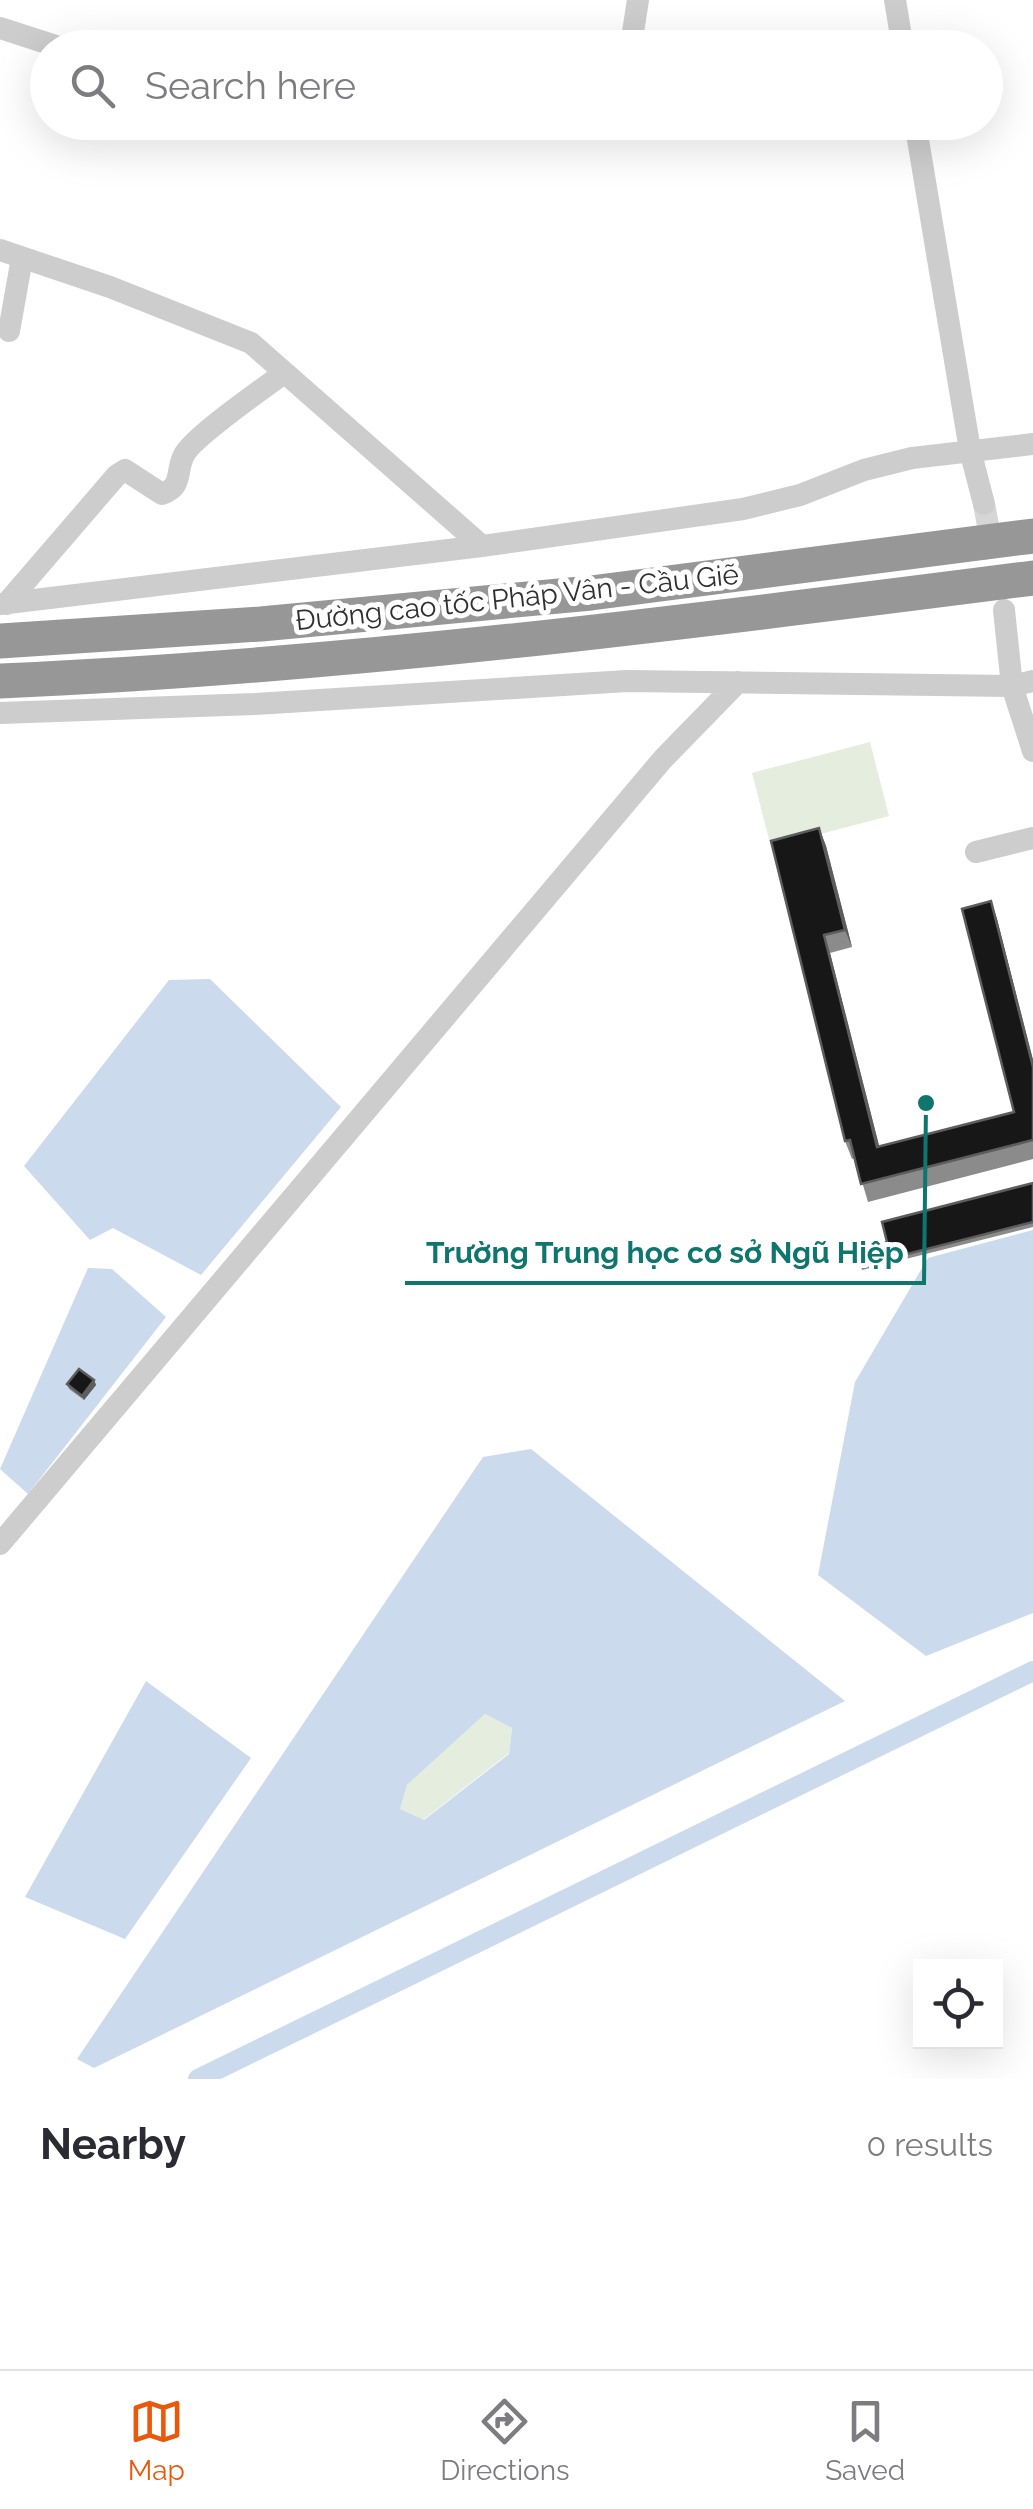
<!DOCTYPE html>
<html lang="en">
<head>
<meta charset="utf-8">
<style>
	:root { --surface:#fff; --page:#f7f7f7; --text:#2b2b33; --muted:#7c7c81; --line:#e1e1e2; --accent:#ea580c }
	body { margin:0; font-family:Raleway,sans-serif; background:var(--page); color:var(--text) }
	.controls { position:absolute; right:30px; bottom:30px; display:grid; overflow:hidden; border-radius:0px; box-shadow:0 10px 40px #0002 }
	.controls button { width:90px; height:90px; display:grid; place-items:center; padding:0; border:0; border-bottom:2px solid var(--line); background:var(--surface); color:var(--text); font:50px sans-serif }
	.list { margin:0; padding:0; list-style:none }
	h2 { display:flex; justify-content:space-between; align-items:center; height:130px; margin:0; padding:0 40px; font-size:42px }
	h2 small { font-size:32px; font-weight:400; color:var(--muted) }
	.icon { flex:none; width:55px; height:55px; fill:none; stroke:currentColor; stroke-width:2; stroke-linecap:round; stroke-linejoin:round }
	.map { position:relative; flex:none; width:1033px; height:2079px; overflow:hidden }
	.search { position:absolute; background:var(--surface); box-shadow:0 10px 40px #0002; left:30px; right:30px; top:30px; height:110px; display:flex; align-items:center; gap:25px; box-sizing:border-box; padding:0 35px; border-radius:55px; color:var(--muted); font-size:38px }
	.sheet { height:290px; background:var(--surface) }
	nav { display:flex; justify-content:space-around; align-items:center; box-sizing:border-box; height:140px; border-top:2px solid var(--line); background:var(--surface); font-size:28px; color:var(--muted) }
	nav a { display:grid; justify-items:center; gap:5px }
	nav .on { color:var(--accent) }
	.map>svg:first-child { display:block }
	.green { fill:#e4edde }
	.water { fill:#cbdaec; fill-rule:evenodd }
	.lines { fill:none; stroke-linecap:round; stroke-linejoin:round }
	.canal { stroke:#cbdaec; stroke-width:20 }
	.minor-tunnel { stroke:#d6d6d6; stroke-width:22; stroke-dasharray:22 11; stroke-linecap:butt }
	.minor { stroke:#cdcdcd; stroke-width:22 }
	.highway { stroke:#979797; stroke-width:35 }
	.wall { fill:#8b8b8b }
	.shaded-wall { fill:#5d5d5d }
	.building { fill:#171717; stroke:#5d5d5d; stroke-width:2.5 }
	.labels { text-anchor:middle; stroke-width:10; stroke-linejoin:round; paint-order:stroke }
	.street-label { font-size:28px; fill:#303030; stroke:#fff }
	.leader { fill:none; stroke:#0f766e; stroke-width:4 }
	.callout-dot { fill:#0f766e; stroke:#fff; stroke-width:4 }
	.callout-label { font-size:30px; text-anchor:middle; font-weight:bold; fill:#0f766e; stroke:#fff; stroke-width:10; stroke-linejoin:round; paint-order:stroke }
</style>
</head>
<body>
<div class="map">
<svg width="1033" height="2079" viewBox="0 0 1033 2079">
	<rect width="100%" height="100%" fill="#fff"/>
	<path class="green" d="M870 742 889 816 771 847 752 773Z
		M485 1714 512 1728 509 1753 423 1820 400 1809 407 1785Z"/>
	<path class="water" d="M210 979 341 1107 201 1275 113 1228 90 1240 24 1166 169 980Z
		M1033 1230V1613L926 1656 818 1575 855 1382 928 1258Z
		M88 1268 112 1269 166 1317 28 1494 0 1469Z
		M531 1449 845 1701 94 2068 77 2059 483 1457ZM485 1714 512 1728 509 1754 424 1820 400 1809 407 1785Z
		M146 1681 251 1758 125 1939 25 1897Z"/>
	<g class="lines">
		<path class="canal" d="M198 2079 1033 1671"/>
		<path class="minor-tunnel" d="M984 504 1001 594"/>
		<path class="minor" d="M895 0 903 48
			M0 28 62 48
			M633 32 638 0
			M915 122 970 450 984 504
			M0 250 110 287 251 343 482 546
			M9 331 22 258
			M0 604 482 546 743 509 800 495 864 470 912 458 1033 444
			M6 604 117 475 125 470 162 494C184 486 175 472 184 455 193 437 264 388 284 373
			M1004 610 1012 686 1033 751
			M0 713 255 704 627 681 1012 686 1033 681
			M976 852 1033 838
			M0 1544 663 759 738 682"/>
		<path class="highway" d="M0 641 261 624 591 593 1033 536
			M0 681C346 666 690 622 1033 578"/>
	</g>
	<path class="wall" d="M819 828 826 846 852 947 830 953 879 1146 1014 1112 991 901 997 919 1033 1060V1159L868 1202 855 1158 852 1159 845 1141 771 841Z
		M1033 1183V1227L862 1270 857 1250 887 1242Z
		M94 1380 96 1385 84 1400 69 1389 67 1384Z"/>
	<path class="shaded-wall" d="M819 828 826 846 852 947 845 930Z
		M991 901 997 919 1033 1060V1067Z
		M824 935 830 953 884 1165 877 1147Z
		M94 1380 96 1385 84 1400 82 1396Z"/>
	<path class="building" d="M819 828 845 930 824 935 877 1147 1014 1112 962 909 991 901 1033 1067V1140L861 1184 850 1140 845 1141 771 841Z
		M1033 1183V1222L860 1266 857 1250 887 1242 882 1222Z
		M79 1369 94 1380 82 1396 67 1384Z"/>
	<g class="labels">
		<g class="street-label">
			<text transform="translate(517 597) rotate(-6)" y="10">Đường cao tốc Pháp Vân - Cầu Giẽ</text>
		</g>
	</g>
	<path class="leader" d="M926 1103L924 1283H405"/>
	<circle class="callout-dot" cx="926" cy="1103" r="10"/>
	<g class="callout-label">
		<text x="665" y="1263">Trường Trung học cơ sở Ngũ Hiệp</text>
	</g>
</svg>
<div class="controls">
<button><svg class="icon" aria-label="locate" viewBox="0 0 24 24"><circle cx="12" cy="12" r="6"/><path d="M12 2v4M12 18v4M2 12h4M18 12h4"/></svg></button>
</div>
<div class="search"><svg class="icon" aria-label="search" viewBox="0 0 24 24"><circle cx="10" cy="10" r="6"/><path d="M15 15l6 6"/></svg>Search here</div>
</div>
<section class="sheet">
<h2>Nearby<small>0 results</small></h2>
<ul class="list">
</ul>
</section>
<nav>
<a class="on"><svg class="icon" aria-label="map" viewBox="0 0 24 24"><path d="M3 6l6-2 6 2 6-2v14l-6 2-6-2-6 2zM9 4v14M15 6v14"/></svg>Map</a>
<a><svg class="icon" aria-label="directions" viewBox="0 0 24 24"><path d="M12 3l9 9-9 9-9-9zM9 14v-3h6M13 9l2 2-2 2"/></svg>Directions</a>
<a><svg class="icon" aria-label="saved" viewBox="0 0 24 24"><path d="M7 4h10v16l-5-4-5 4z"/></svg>Saved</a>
</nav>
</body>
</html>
